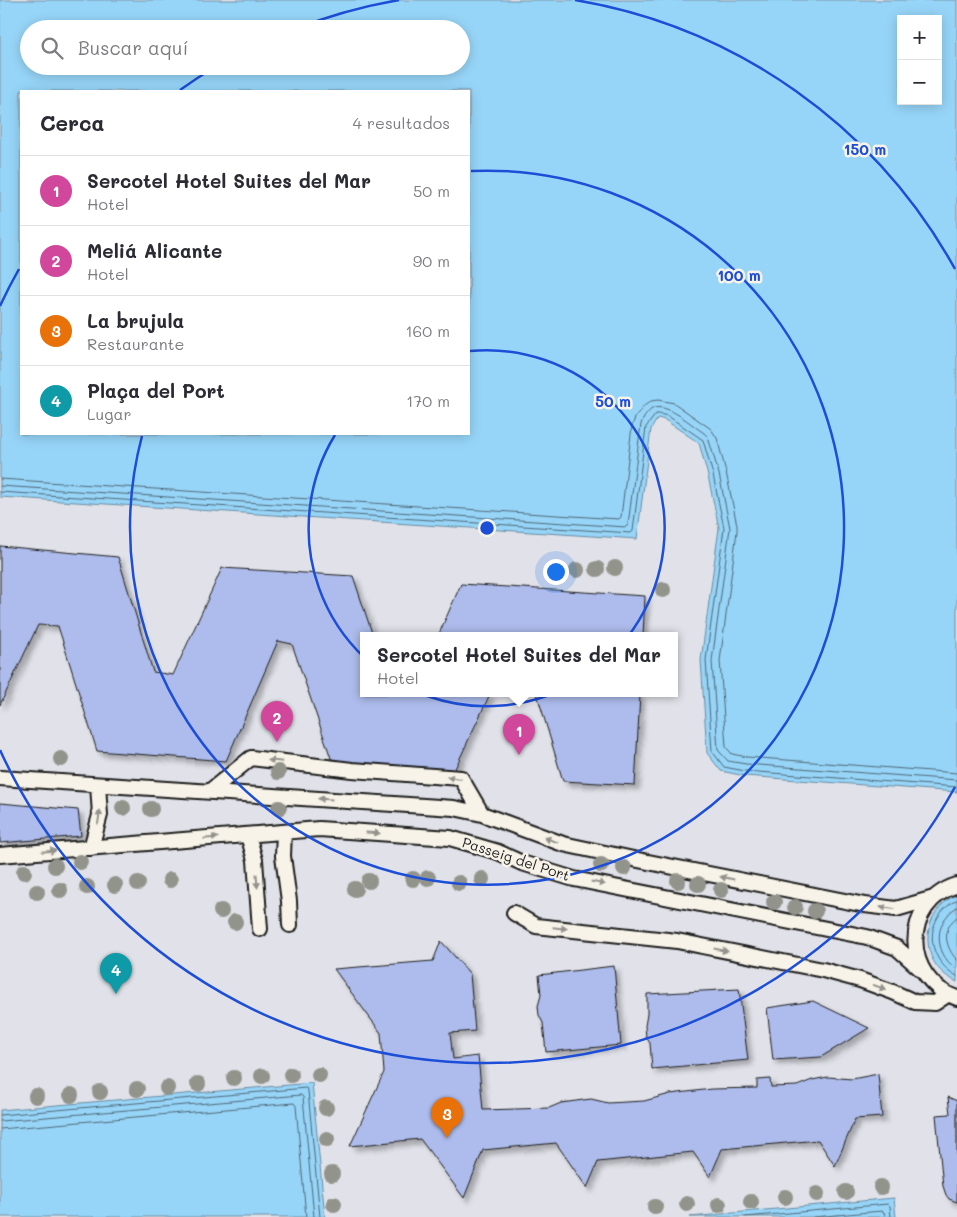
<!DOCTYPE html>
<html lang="es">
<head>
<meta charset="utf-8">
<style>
	:root { --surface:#fff; --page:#f2f2f3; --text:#2b2b33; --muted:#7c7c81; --line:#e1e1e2; --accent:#d1495b }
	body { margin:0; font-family:Mali,sans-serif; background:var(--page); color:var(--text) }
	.controls { position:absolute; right:15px; top:15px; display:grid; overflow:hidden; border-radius:0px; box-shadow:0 2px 12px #0003 }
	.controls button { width:45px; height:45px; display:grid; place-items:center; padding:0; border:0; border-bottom:1px solid var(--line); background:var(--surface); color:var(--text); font:25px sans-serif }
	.you { position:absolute; left:555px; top:571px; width:18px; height:18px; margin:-12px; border:4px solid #fff; border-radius:50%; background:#1a73e8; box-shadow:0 0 0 8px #1a73e833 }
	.badge { display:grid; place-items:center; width:32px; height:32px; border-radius:50%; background:var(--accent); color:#fff; font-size:16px; font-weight:700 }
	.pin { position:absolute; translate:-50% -41px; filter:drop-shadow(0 1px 2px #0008) }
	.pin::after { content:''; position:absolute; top:26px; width:18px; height:15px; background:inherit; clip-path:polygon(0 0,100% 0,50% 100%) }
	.popup { position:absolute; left:360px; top:632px; width:318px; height:65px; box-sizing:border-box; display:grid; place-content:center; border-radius:0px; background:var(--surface); filter:drop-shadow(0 1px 4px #0005); font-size:16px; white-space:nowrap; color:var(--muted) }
	.popup b { font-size:19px; color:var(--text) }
	.popup::after { content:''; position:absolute; left:50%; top:100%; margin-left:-10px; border:10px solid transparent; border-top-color:var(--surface) }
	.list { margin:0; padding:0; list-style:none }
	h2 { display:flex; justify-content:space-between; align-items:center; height:65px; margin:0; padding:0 20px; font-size:21px }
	h2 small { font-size:16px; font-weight:400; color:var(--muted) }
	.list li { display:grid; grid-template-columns:32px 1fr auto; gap:15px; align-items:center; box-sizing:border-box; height:70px; padding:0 20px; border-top:1px solid var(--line) }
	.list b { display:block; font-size:19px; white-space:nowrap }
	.list p { margin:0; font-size:16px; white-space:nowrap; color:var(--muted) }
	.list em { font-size:16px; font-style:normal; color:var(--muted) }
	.icon { flex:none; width:28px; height:28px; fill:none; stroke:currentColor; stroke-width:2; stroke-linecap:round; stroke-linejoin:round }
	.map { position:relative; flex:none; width:957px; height:1217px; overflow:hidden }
	.search { position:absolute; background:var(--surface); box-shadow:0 2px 12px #0003; left:20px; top:20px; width:450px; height:55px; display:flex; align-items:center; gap:12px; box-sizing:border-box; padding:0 18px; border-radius:28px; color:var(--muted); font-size:19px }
	.panel { position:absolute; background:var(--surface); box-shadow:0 2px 12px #0003; left:20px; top:90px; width:450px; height:345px; border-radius:0px }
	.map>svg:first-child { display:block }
	.water { fill:#97d5f8; stroke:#668ba0; fill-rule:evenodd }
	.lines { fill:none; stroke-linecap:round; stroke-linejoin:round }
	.shore { stroke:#4d6674; stroke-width:1 }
	.building { fill:#adbcec; stroke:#1c1c1c; filter:url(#shadow) }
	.lane-casing { stroke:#1c1c1c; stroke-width:18 }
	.lane { stroke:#f7f3e8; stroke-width:14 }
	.tree { fill:#92948b }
	.oneway { fill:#94928c }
	.ring { fill:none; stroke:#1d4ed8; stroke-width:2.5 }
	.labels { text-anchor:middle; stroke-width:5; stroke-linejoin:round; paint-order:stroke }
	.street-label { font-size:14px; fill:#1c1c1c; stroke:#f7f3e8 }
	.centre { fill:#1d4ed8; stroke:#f7f3e8; stroke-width:2.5 }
	.ring-label { font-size:15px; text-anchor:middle; font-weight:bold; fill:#1d4ed8; stroke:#f7f3e8; stroke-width:5; stroke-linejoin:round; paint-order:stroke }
</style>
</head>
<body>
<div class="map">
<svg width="957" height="1217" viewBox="0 0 957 1217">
	<defs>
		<filter id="shadow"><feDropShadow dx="4.5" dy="4.5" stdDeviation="2.5" flood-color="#0004"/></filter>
	</defs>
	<rect width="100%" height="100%" fill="#e1e2e9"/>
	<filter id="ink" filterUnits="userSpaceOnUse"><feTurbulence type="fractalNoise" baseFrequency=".02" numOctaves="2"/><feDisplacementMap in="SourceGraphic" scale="10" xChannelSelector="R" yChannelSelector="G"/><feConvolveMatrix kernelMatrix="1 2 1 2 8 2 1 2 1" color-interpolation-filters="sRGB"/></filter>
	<g filter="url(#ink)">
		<path class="water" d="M0 0H957V792L745 776 721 771 707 753 701 660 719 528 708 476 699 443 665 420 658 418 651 429 637 539 0 497ZM901 19H938V101H901ZM29 29H461V66H29ZM21 91H469V434H21Z
			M957 895V982C948 977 941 973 936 965 919 941 930 905 957 895Z
			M312 1083 325 1217H0V1110Z
			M894 1198 896 1217H690Z"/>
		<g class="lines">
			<path class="shore" d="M0 479 619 519 621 517 632 426 635 418 644 406 651 401 658 400 674 403 711 429 717 438 726 472 737 525V531L720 661 726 747 732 754 747 757 957 773
				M0 486 626 527 628 525 641 424C643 419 647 412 652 409 666 401 693 426 704 433L708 437 719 474 730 528 712 661 718 750 728 761 746 764 957 780
				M0 492 631 533 633 531 646 427 656 414H659L668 416 703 440 713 475 724 528 706 660 712 751 724 767 745 771 957 787
				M957 900C923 917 925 959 957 976
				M957 907C954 909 950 912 948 915 933 931 938 958 957 969
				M957 917C941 929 945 947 957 960
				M0 1115 306 1088 308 1091 320 1217
				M0 1121 301 1095 303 1097 314 1217
				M0 1129 294 1103 296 1106 306 1217
				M745 1217 888 1204 890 1206 891 1217
				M813 1217 882 1211 884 1212 885 1217"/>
		</g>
		<path class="building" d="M0 546 118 557 153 672 173 675 222 568 353 576 373 636H364V694H396L412 695 413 694H490L453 773 333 764 292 644 278 641 226 761 97 751 58 626 38 625 0 705Z
			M461 584 645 596 643 636H438Z
			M537 694H640L635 785 563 781Z
			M0 803 78 810 81 836 0 843Z
			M441 941 470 974 475 1031 450 1033 453 1059 478 1056 483 1110 549 1108 561 1103 591 1099 608 1103 644 1101 670 1094 712 1089 757 1088V1080L770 1079 771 1087 797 1086 812 1080 828 1077 852 1079 878 1074 882 1117 855 1119 835 1166 818 1140 722 1149 710 1177 693 1152 598 1162 587 1188 556 1143 483 1150 464 1198 420 1139 350 1146 384 1072 381 1033 334 969 433 961Z
			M614 966 621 1045 546 1052 543 1023 539 1015 538 1006 541 995 539 975Z
			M739 989 748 1060 652 1069 650 1043 646 1037 645 1026 647 1014V994Z
			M813 1001 869 1028 821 1057 773 1060 767 1008Z
			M948 1097 957 1101V1202L949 1199 946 1195 943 1186 936 1115 950 1114Z"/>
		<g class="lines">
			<defs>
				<path id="lane" d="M0 778 454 808 482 814 563 844 638 860 865 905 896 909 934 898
					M210 791 251 758 352 770 461 778 482 814
					M284 832 283 856 289 901 290 925
					M248 835 255 860 260 929
					M91 848 100 815 98 785
					M0 855 319 829 450 838 498 852 522 863 574 879 867 937 897 948 924 972
					M957 885C901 903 902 979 957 998
					M514 913 536 926 677 941 823 970 860 980 893 992 915 1002 935 1003 947 995"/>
			</defs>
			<use href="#lane" class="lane-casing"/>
			<use href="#lane" class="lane"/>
		</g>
		<g class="tree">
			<circle cx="615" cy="568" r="8"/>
			<circle cx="597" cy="569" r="8"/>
			<circle cx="577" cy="570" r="8"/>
			<circle cx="663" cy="590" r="8"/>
			<circle cx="61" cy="759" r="8"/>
			<circle cx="278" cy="772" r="8"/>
			<circle cx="123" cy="808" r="8"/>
			<circle cx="279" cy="808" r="8"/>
			<circle cx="151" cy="809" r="8"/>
			<circle cx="80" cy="862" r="8"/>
			<circle cx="601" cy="865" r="8"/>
			<circle cx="55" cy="866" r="8"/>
			<circle cx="624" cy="868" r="8"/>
			<circle cx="24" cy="872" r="8"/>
			<circle cx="428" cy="878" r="8"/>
			<circle cx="413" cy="879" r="8"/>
			<circle cx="482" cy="879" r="8"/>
			<circle cx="170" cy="880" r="8"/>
			<circle cx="369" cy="881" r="8"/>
			<circle cx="678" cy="881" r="8"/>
			<circle cx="138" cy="883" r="8"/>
			<circle cx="459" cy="883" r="8"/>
			<circle cx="698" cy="884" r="8"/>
			<circle cx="115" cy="885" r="8"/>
			<circle cx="87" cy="887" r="8"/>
			<circle cx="355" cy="889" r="8"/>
			<circle cx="60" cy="890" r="8"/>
			<circle cx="721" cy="890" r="8"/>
			<circle cx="37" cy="892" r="8"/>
			<circle cx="774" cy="902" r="8"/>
			<circle cx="795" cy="907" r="8"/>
			<circle cx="221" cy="911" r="8"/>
			<circle cx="815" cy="911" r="8"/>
			<circle cx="235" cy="922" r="8"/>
			<circle cx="291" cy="1075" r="8"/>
			<circle cx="319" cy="1075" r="8"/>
			<circle cx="262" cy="1076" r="8"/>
			<circle cx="234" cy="1078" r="8"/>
			<circle cx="198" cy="1084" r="8"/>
			<circle cx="167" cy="1088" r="8"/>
			<circle cx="137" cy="1089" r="8"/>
			<circle cx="100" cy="1092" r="8"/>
			<circle cx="71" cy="1095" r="8"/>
			<circle cx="36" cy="1096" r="8"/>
			<circle cx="326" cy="1108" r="8"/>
			<circle cx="327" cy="1139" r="8"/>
			<circle cx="332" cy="1174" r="8"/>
			<circle cx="881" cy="1187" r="8"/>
			<circle cx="846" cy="1192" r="8"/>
			<circle cx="817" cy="1194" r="8"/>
			<circle cx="785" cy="1197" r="8"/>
			<circle cx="751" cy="1202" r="8"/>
			<circle cx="334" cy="1204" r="8"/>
			<circle cx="687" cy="1204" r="8"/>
			<circle cx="719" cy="1205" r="8"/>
			<circle cx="655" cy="1207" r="8"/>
		</g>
		<defs><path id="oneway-solid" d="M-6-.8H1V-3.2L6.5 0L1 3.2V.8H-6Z" transform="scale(1.25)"/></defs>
		<g class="oneway">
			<use href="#oneway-solid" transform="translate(275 761) rotate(-174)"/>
			<use href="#oneway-solid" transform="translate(454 778) rotate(-172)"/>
			<use href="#oneway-solid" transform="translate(325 799) rotate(-176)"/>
			<use href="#oneway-solid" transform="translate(99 817) rotate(-82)"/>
			<use href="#oneway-solid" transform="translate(373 833) rotate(4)"/>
			<use href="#oneway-solid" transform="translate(211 838) rotate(-5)"/>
			<use href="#oneway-solid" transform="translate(551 840) rotate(-161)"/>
			<use href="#oneway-solid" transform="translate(49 851) rotate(-5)"/>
			<use href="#oneway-solid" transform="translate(727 878) rotate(-169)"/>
			<use href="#oneway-solid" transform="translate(257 881) rotate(86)"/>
			<use href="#oneway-solid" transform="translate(598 883) rotate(11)"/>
			<use href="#oneway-solid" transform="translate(887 908) rotate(-173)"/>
			<use href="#oneway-solid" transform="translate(560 928) rotate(6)"/>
			<use href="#oneway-solid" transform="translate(721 950) rotate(11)"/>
			<use href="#oneway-solid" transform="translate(879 987) rotate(19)"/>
		</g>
	</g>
	<g class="ring">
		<path d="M470 351A178 178 0 1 1 335 435"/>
		<path d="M471 171A357 357 0 1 1 142 436"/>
		<path d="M955 787A535 535 0 0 1 0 750M0 306A535 535 0 0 1 19 269M180 90A535 535 0 0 1 215 67M295 29A535 535 0 0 1 399 0M575 0A535 535 0 0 1 955 269"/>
	</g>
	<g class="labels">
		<g class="street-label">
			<text transform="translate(516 859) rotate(18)" y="5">Passeig del Port</text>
		</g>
	</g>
	<circle cx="487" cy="528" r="8" class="centre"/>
	<g class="ring-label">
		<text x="865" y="155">150 m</text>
		<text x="739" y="281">100 m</text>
		<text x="613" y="407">50 m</text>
	</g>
</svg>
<div class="controls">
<button>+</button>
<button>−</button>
</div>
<div class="you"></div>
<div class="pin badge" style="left:519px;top:755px;background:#d1479c">1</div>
<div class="popup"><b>Sercotel Hotel Suites del Mar</b>Hotel</div>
<div class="pin badge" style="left:277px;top:742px;background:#d1479c">2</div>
<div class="pin badge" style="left:447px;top:1138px;background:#e8710a">3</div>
<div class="pin badge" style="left:116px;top:994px;background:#0f9aa8">4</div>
<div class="search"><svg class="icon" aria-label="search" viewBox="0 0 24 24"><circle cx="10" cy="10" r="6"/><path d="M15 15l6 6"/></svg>Buscar aquí</div>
<section class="panel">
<h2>Cerca<small>4 resultados</small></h2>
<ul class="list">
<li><span class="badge" style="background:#d1479c">1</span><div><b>Sercotel Hotel Suites del Mar</b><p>Hotel</p></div><em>50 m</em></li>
<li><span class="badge" style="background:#d1479c">2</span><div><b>Meliá Alicante</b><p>Hotel</p></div><em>90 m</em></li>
<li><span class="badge" style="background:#e8710a">3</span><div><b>La brujula</b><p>Restaurante</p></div><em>160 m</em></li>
<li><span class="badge" style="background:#0f9aa8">4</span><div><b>Plaça del Port</b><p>Lugar</p></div><em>170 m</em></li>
</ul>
</section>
</div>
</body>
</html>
